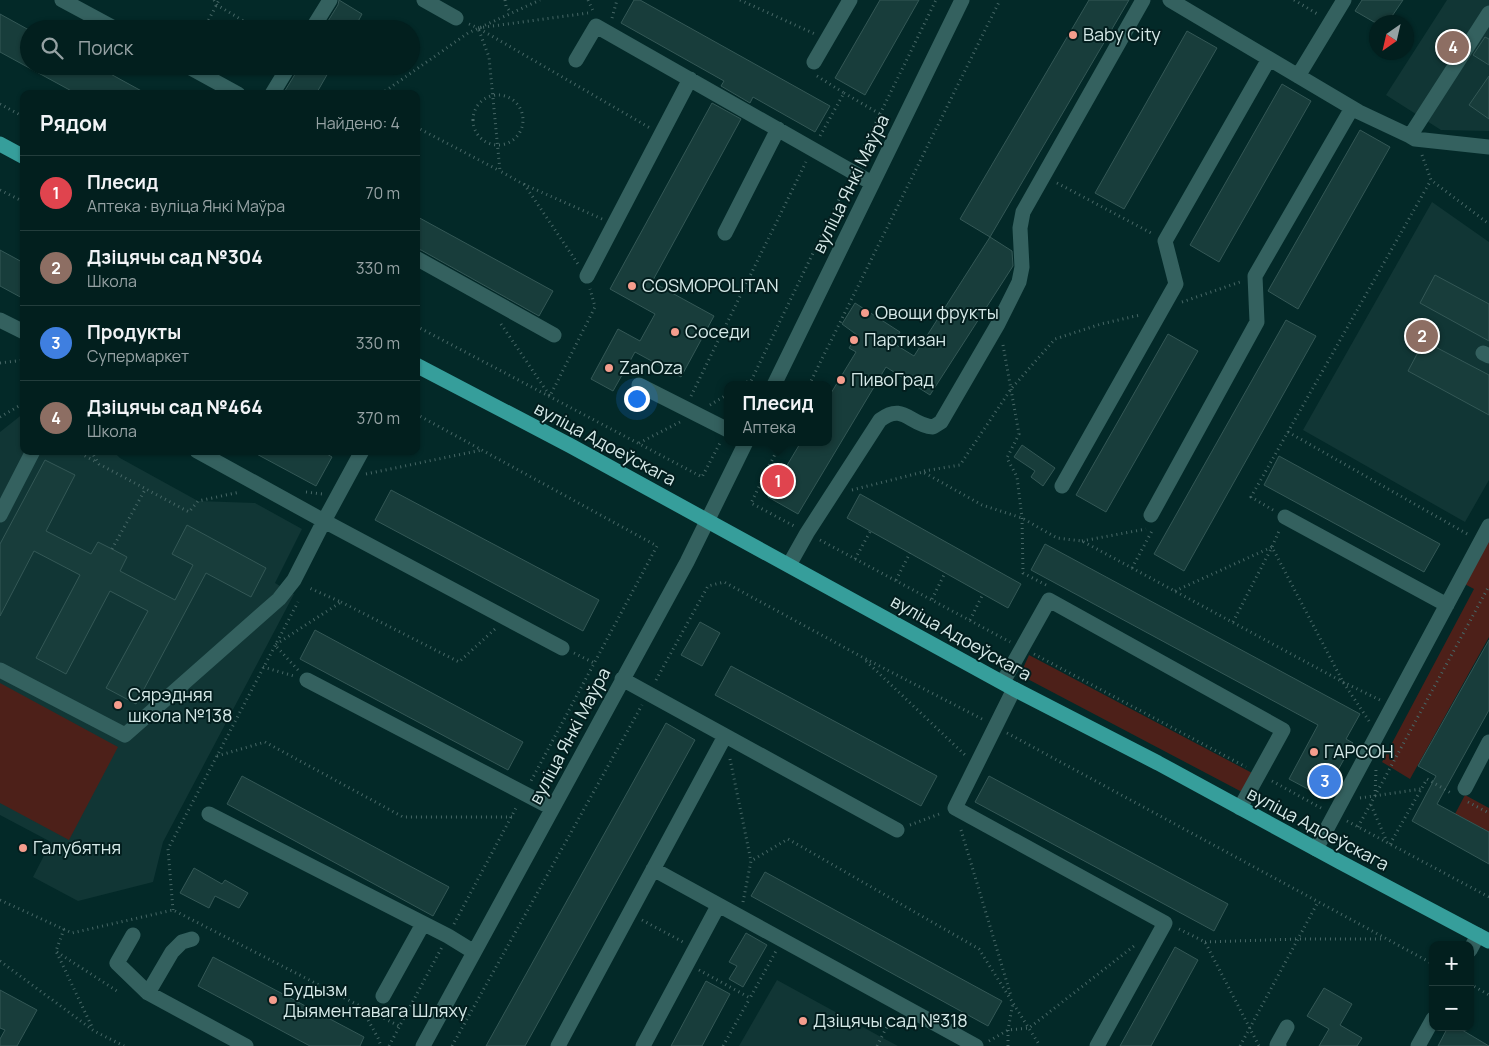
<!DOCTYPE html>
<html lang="ru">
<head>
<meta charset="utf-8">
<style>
	:root { --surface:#021f1e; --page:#102c2b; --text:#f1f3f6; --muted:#96a2a4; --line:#233d3c; --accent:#1a73e8 }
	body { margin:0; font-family:Manrope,sans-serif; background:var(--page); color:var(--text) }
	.controls { position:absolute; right:15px; bottom:15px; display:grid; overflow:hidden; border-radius:10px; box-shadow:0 1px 4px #0004 }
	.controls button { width:45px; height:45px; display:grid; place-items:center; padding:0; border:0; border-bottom:1px solid var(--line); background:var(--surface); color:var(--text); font:25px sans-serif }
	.compass { position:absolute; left:1369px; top:15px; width:45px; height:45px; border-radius:50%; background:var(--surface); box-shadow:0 1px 4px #0004; rotate:214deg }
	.you { position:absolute; left:636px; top:398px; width:18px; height:18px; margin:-12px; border:4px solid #fff; border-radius:50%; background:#1a73e8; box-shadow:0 0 0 8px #1a73e833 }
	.badge { display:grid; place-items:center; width:32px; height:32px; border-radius:50%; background:var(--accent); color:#fff; font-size:16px; font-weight:700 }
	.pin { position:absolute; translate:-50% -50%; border:2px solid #fff; box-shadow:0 1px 5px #0006 }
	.popup { position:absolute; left:724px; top:381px; width:108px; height:65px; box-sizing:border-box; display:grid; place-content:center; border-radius:10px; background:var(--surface); filter:drop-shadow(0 1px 4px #0005); font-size:16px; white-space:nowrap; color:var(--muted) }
	.popup b { font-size:19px; color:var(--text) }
	.popup::after { content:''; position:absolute; left:50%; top:100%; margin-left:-10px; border:10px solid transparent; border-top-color:var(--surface) }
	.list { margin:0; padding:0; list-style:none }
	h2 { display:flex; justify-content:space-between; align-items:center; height:65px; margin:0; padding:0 20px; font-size:21px }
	h2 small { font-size:16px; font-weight:400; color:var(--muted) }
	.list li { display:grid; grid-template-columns:32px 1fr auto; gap:15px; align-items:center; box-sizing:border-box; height:75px; padding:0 20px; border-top:1px solid var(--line) }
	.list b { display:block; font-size:19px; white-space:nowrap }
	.list p { margin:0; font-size:16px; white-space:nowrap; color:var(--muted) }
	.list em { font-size:16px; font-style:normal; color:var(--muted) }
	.icon { flex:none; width:28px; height:28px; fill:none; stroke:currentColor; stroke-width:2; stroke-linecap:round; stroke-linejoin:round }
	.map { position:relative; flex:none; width:1489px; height:1046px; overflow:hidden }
	.search { position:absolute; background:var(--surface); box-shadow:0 1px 4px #0004; left:20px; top:20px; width:400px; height:55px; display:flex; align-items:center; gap:12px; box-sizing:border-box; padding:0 18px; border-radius:28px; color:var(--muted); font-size:19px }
	.panel { position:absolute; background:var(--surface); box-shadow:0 1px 4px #0004; left:20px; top:90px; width:400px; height:365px; border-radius:10px }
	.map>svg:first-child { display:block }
	.built { fill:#113635 }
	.green { fill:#4d2019 }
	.building { fill:#183d3b; stroke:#345856 }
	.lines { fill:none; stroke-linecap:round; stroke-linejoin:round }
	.path { stroke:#476766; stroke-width:3; stroke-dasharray:1 4; stroke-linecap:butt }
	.minor { stroke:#34615f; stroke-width:15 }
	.major { stroke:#369e9b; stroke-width:15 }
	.poi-dot { fill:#f59d8d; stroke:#031e1e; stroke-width:2 }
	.labels { text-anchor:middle; stroke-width:4; stroke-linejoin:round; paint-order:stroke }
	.poi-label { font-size:18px; fill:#d5e9e8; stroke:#031e1e; text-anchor:start }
	.street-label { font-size:18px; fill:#d5e9e8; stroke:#031e1e }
</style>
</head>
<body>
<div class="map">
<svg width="1489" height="1046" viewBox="0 0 1489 1046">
	<rect width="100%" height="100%" fill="#032928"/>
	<path class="built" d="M1447 0H1489V131L1441 130 1386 95Z
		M1432 202 1489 242V480L1465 522 1303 430Z
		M24 413V451H113L120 458 198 501 255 503 302 529 275 583 294 594 163 842 153 882 78 901 33 877 51 842 0 815V432Z
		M777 980 881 1037 898 1046H739Z"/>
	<path class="green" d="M1489 524V637L1410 779 1382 762 1474 589 1459 581Z
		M1029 655 1254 774 1242 792 1020 675Z
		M0 683 118 747 69 840 0 803Z
		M1465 795 1489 808V832L1455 814Z"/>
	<path class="building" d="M339 0 362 14 354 29H323L338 5Z
		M634 0H640L830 106 815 132 753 97 750 103 721 86 724 81 621 23Z
		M880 0H919L865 95 835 78Z
		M1089 0H1129L990 237 960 219Z
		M1362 0H1403L1388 22H1374L1355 11Z
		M0 14 29 30V66H96L147 94H77L0 52Z
		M1187 31 1217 48 1124 209 1095 193Z
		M1485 37 1489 39V65L1473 55Z
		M298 66H332L316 94H283L297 71Z
		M1489 76V119L1469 105Z
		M1282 84 1311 101 1219 262 1190 245Z
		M712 103 741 119 652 282 714 316 681 377 635 352 613 391 591 379 618 329 640 341 655 314 610 289Z
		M1360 130 1390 147 1298 309 1268 291Z
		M416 216 553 291 539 316 421 250 416 249Z
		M990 237 1012 251 1013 266 930 395 886 367 798 514 768 497 801 442H828V398L856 352 849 348 857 335 842 324 855 303 900 332 893 343 914 356Z
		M0 250 24 263V299L0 286Z
		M1435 275 1489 304V341L1420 303Z
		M1286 320 1316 336 1184 571 1154 554Z
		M1168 334 1198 351 1106 512 1076 495Z
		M1424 341 1489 375V415L1408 371Z
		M1022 445 1055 468 1043 486 1031 477 1035 471 1014 457Z
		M251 451H322L332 457 316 486Z
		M1279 456 1440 544 1424 572 1264 485Z
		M45 460 75 475 46 531 91 554 98 542 112 549 127 557 120 571 175 600 193 565 172 554 187 525 266 568 251 597 206 573 136 704 106 688 148 611 110 591 66 674 36 658 80 575 34 551 0 616V544Z
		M391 490 599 600 583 631 375 520Z
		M860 494 1021 584 1008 608 847 518Z
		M1045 544 1360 714 1346 739 1353 743 1323 797 1289 779 1318 725 1031 570Z
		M700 622 720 633 702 666 681 655Z
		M315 630 523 742 508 770 300 659Z
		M1489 640V710L1437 804 1489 832V864L1412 821 1436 776 1418 766Z
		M731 666 937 776 921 806 715 695Z
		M666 723 695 740 544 1012 525 1046H486Z
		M242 776 449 887 433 916 227 804Z
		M989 776 1228 904 1214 931 975 802Z
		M194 868 222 884 225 880 248 893 239 908 215 896 209 908 180 893Z
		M765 872 1002 1001 988 1026 751 896Z
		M746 933 767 945 743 987 729 979 737 966 729 962Z
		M1175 947 1198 960 1151 1046H1120Z
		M213 957 364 1037 360 1046H310L198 986Z
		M706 981 730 994 702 1046H671Z
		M1324 988 1352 1004 1340 1025 1362 1038 1357 1046H1319L1329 1029 1307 1016Z
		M0 990 37 1010 17 1046H0V1039L5 1030 0 1028Z
		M1448 1027H1457L1489 1046H1438Z"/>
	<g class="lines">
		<path class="path" d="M214 0 217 5 257 29
			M505 0 506 6 511 13
			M588 0 594 13
			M740 0 815 34
			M1294 0 1319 15
			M612 18 617 0
			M469 24 478 28 588 13
			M204 29 219 0
			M817 76 844 93 820 136
			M844 93 880 114
			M381 94 468 33 540 0
			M473 120a25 25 0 1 1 50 0a25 25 0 1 1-50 0Z
			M0 104 24 117
			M416 127 500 171
			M1422 155 1431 180 1489 224
			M858 159 936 0
			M1057 183 1153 234
			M524 184 578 264
			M0 190 24 202
			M602 219 523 184 500 171 489 57 478 28 650 128
			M1182 302 1240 282
			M501 324 550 396 595 307 590 289
			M416 326 702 477 720 443
			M1003 345 1019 434 1007 458 1017 477 1022 518 1023 573 1046 585
			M0 363 24 360
			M743 385 750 380
			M749 385 846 185
			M809 385 1000 0
			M691 396 806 162
			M710 405 728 394
			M416 414 657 546 531 781
			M0 417 24 403
			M1288 432 1469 535
			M781 442 751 503 794 526
			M639 443 680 422
			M76 451 98 463
			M91 451 99 464 189 512 198 501 240 492
			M924 471 960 465 1011 389 1055 339 1101 324 1140 315
			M366 474 482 450
			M852 490 923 472 982 505 1022 518 1057 538 1082 541 1343 682 1380 700
			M306 492 322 494
			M1273 510 1251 497 1431 180
			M820 540 1010 642
			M1082 541 1146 529
			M112 549 146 488
			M855 559 870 532
			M1132 568 1153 529
			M896 580 910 553
			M1175 591 1272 547 1343 682 1369 721
			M932 599 945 573
			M341 602 459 662 495 629
			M970 620 983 594
			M1233 622 1272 547 1279 531
			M574 653 594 663
			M1034 654 1246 767
			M866 661 965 755
			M263 667 294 676
			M298 670 275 645 341 602 307 587
			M656 680 708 586 724 582 862 657 982 719
			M1007 733 1433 964
			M217 756 265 742 403 817H512
			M730 759 751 861
			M1272 781 1321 808
			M1375 796 1376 769
			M1360 798 1421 789
			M1468 802 1489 813
			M1371 805 1387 842
			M1347 821 1489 897
			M910 825 942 813
			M1358 827 1489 586
			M961 830 1011 996
			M1390 844 1427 779 1451 793
			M0 900 72 933 173 910 399 1026
			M743 902 751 861 788 839 979 949 1040 1046
			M173 910 168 849 298 602
			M642 920 683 942
			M454 924 517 806
			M64 929 56 951 93 1029
			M1179 929 1205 942 1259 1046
			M1205 942 1298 939H1385
			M57 952 117 991
			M0 961 94 1031 124 1046
			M699 970 750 998 776 951
			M1470 984 1489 995
			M361 1007 378 1038 381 1046
			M989 1041 1008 1030 1029 1028 1134 946
			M389 1046 442 947
			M452 1046 642 705
			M723 1046 750 998
			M877 1046 893 1015
			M1008 1046V1030L1013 1002
			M1240 1046 1318 902"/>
		<path class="minor" d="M62 0 116 29
			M424 0 456 18
			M1170 0 1359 112 1410 136 1415 139 1489 147
			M312 29 330 0
			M576 60 596 26 872 183
			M814 62 850 0
			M187 66 238 94
			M1298 76 1344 0
			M272 94 289 66
			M1410 136 1489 13
			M725 233 778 129
			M416 258 554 335
			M587 276 690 79
			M0 320 24 332
			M1483 353 1489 356
			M639 385 728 430
			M774 385 962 0
			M197 451 324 521 562 648
			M1062 486 1176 284 1165 241 1269 59
			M0 515 33 451
			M1151 515 1257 322 1255 276 1352 108
			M1285 517 1447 605
			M789 565 807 533 880 420C904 402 909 425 933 427L941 422 998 324 1019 282 1022 267 1020 228 1023 212 1143 0
			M0 670 125 735 279 599 294 580 324 521 362 451
			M622 679 897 830
			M307 680 552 808
			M1003 682 1049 600 1283 730 1240 808
			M1014 689 955 808 1165 923 1097 1046
			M1465 788 1489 742
			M209 814 448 936 474 952
			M1316 849 1489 526
			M653 869 976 1046
			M133 935 117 963 148 993 246 1046
			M1470 950 1478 935
			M148 993 172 952 182 942 192 939
			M383 996 423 924
			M423 1046 687 562 746 442
			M558 1046 725 736
			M643 1046 718 906
			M1279 1046 1277 1045 1287 1027
			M1418 1046 1433 1019"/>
		<path class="major" d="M0 144 24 157
			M416 365 571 446 1014 689 1158 763 1340 862 1489 941"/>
	</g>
	<g class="poi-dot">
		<circle cx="1073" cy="35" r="5"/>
		<circle cx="632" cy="286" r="5"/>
		<circle cx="865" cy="313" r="5"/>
		<circle cx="675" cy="332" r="5"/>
		<circle cx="854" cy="340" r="5"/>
		<circle cx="609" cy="368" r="5"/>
		<circle cx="841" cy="380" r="5"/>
		<circle cx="118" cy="705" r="5"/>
		<circle cx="1314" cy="752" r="5"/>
		<circle cx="23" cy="848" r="5"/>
		<circle cx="273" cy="1000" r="5"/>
		<circle cx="803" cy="1021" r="5"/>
	</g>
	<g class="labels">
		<g class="poi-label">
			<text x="1083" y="41">Baby City</text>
			<text x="642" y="292">COSMOPOLITAN</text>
			<text x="875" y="319">Овощи фрукты</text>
			<text x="685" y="338">Соседи</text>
			<text x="864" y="346">Партизан</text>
			<text x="619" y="374">ZanOza</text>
			<text x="851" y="386">ПивоГрад</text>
			<text x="128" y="701">Сярэдняя<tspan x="128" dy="21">школа №138</tspan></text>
			<text x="1324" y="758">ГАРСОН</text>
			<text x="33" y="854">Галубятня</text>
			<text x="283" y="996">Будызм<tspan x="283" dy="21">Дыяментавага Шляху</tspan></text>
			<text x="813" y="1027">Дзіцячы сад №318</text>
		</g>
		<g class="street-label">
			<text transform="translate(851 184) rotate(-64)" y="6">вуліца Янкі Маўра</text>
			<text transform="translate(605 444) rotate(28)" y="6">вуліца Адоеўскага</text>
			<text transform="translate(961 638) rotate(29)" y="6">вуліца Адоеўскага</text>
			<text transform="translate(570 736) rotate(-62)" y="6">вуліца Янкі Маўра</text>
			<text transform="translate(1318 829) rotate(28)" y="6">вуліца Адоеўскага</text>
		</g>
	</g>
</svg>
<div class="controls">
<button>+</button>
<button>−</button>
</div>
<svg class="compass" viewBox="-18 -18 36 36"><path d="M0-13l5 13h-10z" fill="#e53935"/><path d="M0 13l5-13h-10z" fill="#96a2a4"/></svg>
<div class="you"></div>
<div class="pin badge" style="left:778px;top:481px;background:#e0444e">1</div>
<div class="popup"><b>Плесид</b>Аптека</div>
<div class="pin badge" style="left:1422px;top:336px;background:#8d6e63">2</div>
<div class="pin badge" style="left:1325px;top:781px;background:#3f7fe0">3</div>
<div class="pin badge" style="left:1453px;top:47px;background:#8d6e63">4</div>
<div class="search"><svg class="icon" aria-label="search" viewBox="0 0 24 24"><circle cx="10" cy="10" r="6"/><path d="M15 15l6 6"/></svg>Поиск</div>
<section class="panel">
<h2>Рядом<small>Найдено: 4</small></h2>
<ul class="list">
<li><span class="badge" style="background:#e0444e">1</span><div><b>Плесид</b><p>Аптека · вуліца Янкі Маўра</p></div><em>70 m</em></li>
<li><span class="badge" style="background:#8d6e63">2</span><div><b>Дзіцячы сад №304</b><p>Школа</p></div><em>330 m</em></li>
<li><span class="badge" style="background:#3f7fe0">3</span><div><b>Продукты</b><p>Супермаркет</p></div><em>330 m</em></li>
<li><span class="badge" style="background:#8d6e63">4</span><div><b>Дзіцячы сад №464</b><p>Школа</p></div><em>370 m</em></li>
</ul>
</section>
</div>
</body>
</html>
